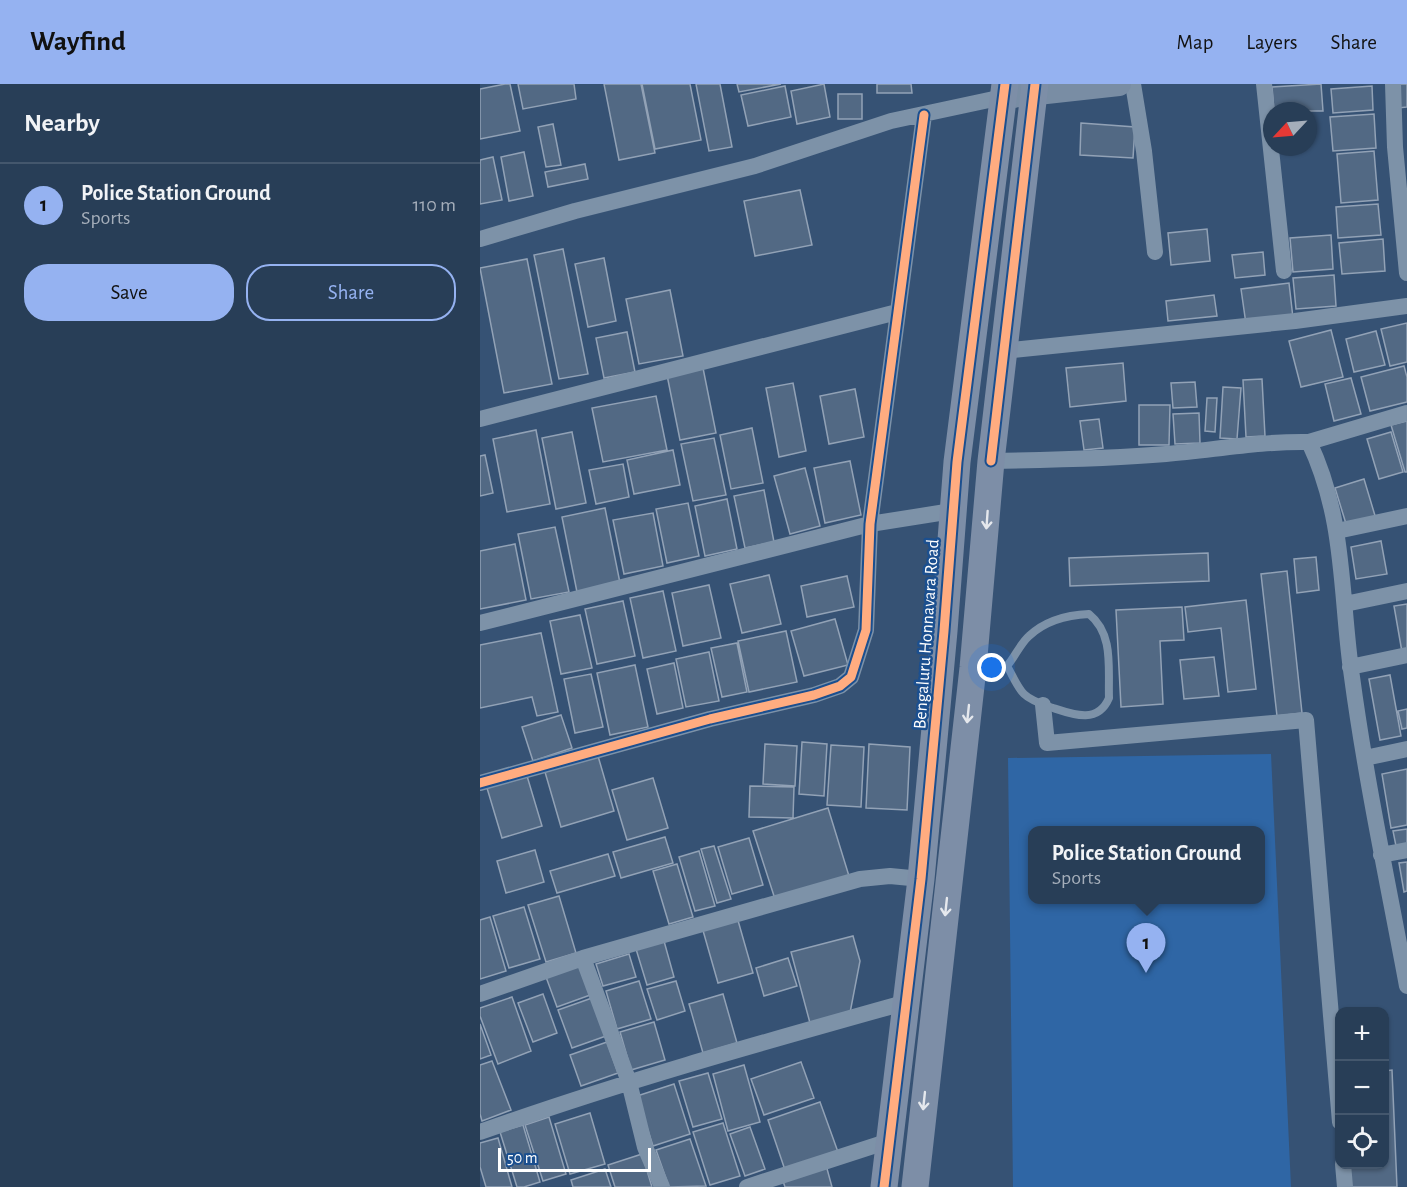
<!DOCTYPE html>
<html lang="en">
<head>
<meta charset="utf-8">
<style>
	:root { --surface:#283e57; --page:#30455d; --text:#f1f3f6; --muted:#a5aeba; --line:#44576d; --accent:#95b2f1 }
	body { margin:0; font-family:"Alegreya Sans",sans-serif; background:var(--page); color:var(--text) }
	.controls { position:absolute; right:18px; bottom:18px; display:grid; overflow:hidden; border-radius:12px; box-shadow:0 2px 4px #0004 }
	.controls button { width:54px; height:54px; display:grid; place-items:center; padding:0; border:0; border-bottom:2px solid var(--line); background:var(--surface); color:var(--text); font:30px sans-serif }
	.compass { position:absolute; left:783px; top:18px; width:54px; height:54px; border-radius:50%; background:var(--surface); box-shadow:0 2px 4px #0004; rotate:244deg }
	.scale { position:absolute; left:18px; bottom:15px; width:153px; box-sizing:border-box; padding-left:6px; border:3px solid #fff; border-top:0; font-size:16px; line-height:21px; white-space:nowrap; color:#fff; -webkit-text-stroke:4px #1b4f8f; paint-order:stroke }
	.you { position:absolute; left:512px; top:584px; width:21px; height:21px; margin:-15px; border:4px solid #fff; border-radius:50%; background:#1a73e8; box-shadow:0 0 0 9px #1a73e833 }
	.badge { display:grid; place-items:center; width:39px; height:39px; border-radius:50%; background:var(--accent); color:#111; font-size:20px; font-weight:700 }
	.pin { position:absolute; translate:-50% -50px; filter:drop-shadow(0 2px 3px #0008) }
	.pin::after { content:''; position:absolute; top:32px; width:21px; height:18px; background:inherit; clip-path:polygon(0 0,100% 0,50% 100%) }
	.popup { position:absolute; left:548px; top:742px; width:237px; height:78px; box-sizing:border-box; display:grid; place-content:center; border-radius:12px; background:var(--surface); filter:drop-shadow(0 2px 4px #0005); font-size:20px; white-space:nowrap; color:var(--muted) }
	.popup b { font-size:22px; color:var(--text) }
	.popup::after { content:''; position:absolute; left:50%; top:100%; margin-left:-12px; border:12px solid transparent; border-top-color:var(--surface) }
	.list { margin:0; padding:0; list-style:none }
	h2 { display:flex; justify-content:space-between; align-items:center; height:78px; margin:0; padding:0 24px; font-size:26px }
	h2 small { font-size:20px; font-weight:400; color:var(--muted) }
	.list li { display:grid; grid-template-columns:39px 1fr auto; gap:18px; align-items:center; box-sizing:border-box; height:84px; padding:0 24px; border-top:2px solid var(--line) }
	.list b { display:block; font-size:22px; white-space:nowrap }
	.list p { margin:0; font-size:20px; white-space:nowrap; color:var(--muted) }
	.list em { font-size:20px; font-style:normal; color:var(--muted) }
	.actions { display:flex; gap:12px; padding:18px 24px }
	.actions a { flex:1; padding:14px 0; border:2px solid var(--accent); border-radius:24px; text-align:center; font-size:21px; color:var(--accent) }
	.actions .main { background:var(--accent); color:#111 }
	.icon { flex:none; width:33px; height:33px; fill:none; stroke:currentColor; stroke-width:2; stroke-linecap:round; stroke-linejoin:round }
	.map { position:relative; flex:none; width:927px; height:1103px; overflow:hidden }
	header { display:flex; align-items:center; gap:36px; box-sizing:border-box; height:84px; padding:0 30px; background:var(--accent); color:#111 }
	header strong { font-size:28px }
	nav { display:flex; gap:33px; margin-inline-start:auto; font-size:21px }
	main { display:flex }
	aside { flex:1; background:var(--surface) }
	.map>svg:first-child { display:block }
	.green { fill:#2f66a5; fill-rule:evenodd }
	.building { fill:#526984; stroke:#92a2b6; stroke-width:1.5 }
	.lines { fill:none; stroke-linecap:round; stroke-linejoin:round }
	.lane { stroke:#7d92a8; stroke-width:8 }
	.street { stroke:#7d92a8; stroke-width:16 }
	.secondary { stroke:#798da4; stroke-width:24 }
	.primary { stroke:#7d8ea7; stroke-width:27 }
	.cycleway-casing { stroke:#1b4f8f; stroke-width:13 }
	.cycleway { stroke:#ffac80; stroke-width:9 }
	.oneway { stroke:#e5e8ed }
	.labels { text-anchor:middle; stroke-width:5; stroke-linejoin:round; paint-order:stroke }
	.street-label { font-size:18px; fill:#fff; stroke:#1b4f8f }
</style>
</head>
<body>
<header>
<strong>Wayfind</strong>
<nav><a>Map</a><a>Layers</a><a>Share</a></nav>
</header>
<main>
<aside>
<h2>Nearby<small></small></h2>
<ul class="list">
<li><span class="badge">1</span><div><b>Police Station Ground</b><p>Sports</p></div><em>110 m</em></li>
</ul>
<div class="actions"><a class="main">Save</a><a>Share</a></div>
</aside>
<div class="map">
<svg width="927" height="1103" viewBox="0 0 927 1103">
	<rect width="100%" height="100%" fill="#365274"/>
	<path class="green" d="M791 670 811 1103H533L528 674ZM552 746H780V816H552Z"/>
	<path class="building" d="M25 0H30L40 47 0 55V5Z
		M38 0H94L96 15 43 25Z
		M124 0H161L175 69 139 76Z
		M162 0H210L221 56 175 65Z
		M216 0H240L252 63 229 67Z
		M257 0H301L259 8Z
		M344 0 350 33 317 40 311 7Z
		M397 0H431L432 9H397Z
		M841 0 843 27H794L792 3Z
		M916 0H927V23L918 24Z
		M305 2 311 33 268 42 261 11Z
		M892 2 893 26 853 29 851 5Z
		M358 10H382V35H358Z
		M894 30 896 64 853 67 850 33Z
		M601 39 655 43 653 74 600 71Z
		M73 40 81 81 66 83 58 43Z
		M894 67 898 116 861 119 857 70Z
		M44 68 53 112 29 117 21 73Z
		M13 73 22 116 0 120V76Z
		M105 80 108 95 68 103 65 88Z
		M320 106 332 161 275 172 264 117Z
		M898 120 901 151 858 154 856 123Z
		M727 145 730 177 691 181 688 149Z
		M851 151 853 185 813 188 810 154Z
		M903 155 905 187 862 190 859 159Z
		M83 165 108 290 79 295 54 171Z
		M783 168 785 191 755 194 752 171Z
		M124 174 136 237 108 243 95 180Z
		M47 175 72 300 24 309 0 184Z
		M854 191 856 222 816 225 813 194Z
		M809 199 813 234 766 240 761 205Z
		M190 206 203 272 159 280 146 215Z
		M734 211 737 232 688 237 686 217Z
		M927 239V278L910 282 901 245Z
		M851 246 863 293 821 303 809 257Z
		M896 247 905 281 874 288 866 255Z
		M147 248 155 288 124 294 116 254Z
		M643 279 646 317 590 323 586 284Z
		M924 282 927 293V318L890 327 881 293Z
		M223 284 236 349 200 356 187 291Z
		M871 294 881 330 854 337 845 300Z
		M782 295 785 352 766 353 763 296Z
		M715 298 717 323 693 324 691 299Z
		M313 299 326 367 299 373 286 304Z
		M743 303 761 304 757 355 740 354Z
		M375 305 384 353 349 360 340 312Z
		M176 312 187 366 123 378 112 324Z
		M727 314H737L735 348 725 347Z
		M659 321H690L689 361H659Z
		M719 329 720 359 695 360 693 330Z
		M619 335 623 364 604 366 600 337Z
		M927 337V388H925L911 341Z
		M272 344 283 399 251 405 240 351Z
		M56 346 70 420 27 428 13 355Z
		M92 348 106 419 76 425 62 354Z
		M911 348 923 388 899 395 887 355Z
		M234 354 246 411 213 417 201 360Z
		M193 366 200 401 154 410 147 376Z
		M5 371 13 409 0 412V372Z
		M370 377 381 431 345 439 334 384Z
		M143 380 149 413 116 420 109 386Z
		M325 384 340 442 310 450 294 392Z
		M884 395 896 435 867 443 855 404Z
		M284 406 294 458 265 464 254 412Z
		M247 415 257 465 225 472 215 422Z
		M208 419 219 472 187 479 176 425Z
		M125 424 140 499 97 508 82 433Z
		M173 429 183 482 144 490 133 436Z
		M75 443 89 508 51 515 38 450Z
		M901 457 907 490 876 495 871 463Z
		M35 460 46 516 0 525V467Z
		M728 469 729 497 590 502 589 474Z
		M836 473 839 506 817 509 814 475Z
		M807 487 822 629 797 632 781 490Z
		M289 491 301 540 262 549 250 500Z
		M367 492 374 523 327 533 321 502Z
		M229 501 241 554 203 562 192 509Z
		M183 507 196 567 163 574 150 514Z
		M766 516 776 605 748 608 741 544 708 548 705 523Z
		M143 517 155 572 117 580 105 525Z
		M927 520V567L922 568 914 522Z
		M702 523 704 556 680 557 683 620 641 623 636 526Z
		M100 531 112 584 81 590 70 537Z
		M355 535 368 581 324 592 311 547Z
		M306 547 317 598 269 608 258 557Z
		M61 549 78 628 57 632 52 613 0 624V561Z
		M257 559 267 608 242 613 231 564Z
		M229 568 239 617 206 623 196 575Z
		M734 573 739 612 704 615 700 576Z
		M194 579 203 624 177 630 167 585Z
		M155 581 168 643 130 651 117 589Z
		M111 590 123 643 95 649 84 595Z
		M910 591 921 652 900 656 889 595Z
		M927 625V644L922 645 918 627Z
		M81 631 92 664 53 677 42 643Z
		M322 658 347 660 344 712 319 710Z
		M285 660 317 662 315 702 283 700Z
		M389 660 430 663 427 726 386 724Z
		M351 661 384 663 381 723 347 721Z
		M118 672 134 727 81 743 65 688Z
		M927 685V741L911 744 902 690Z
		M47 692 62 742 22 754 7 704Z
		M173 694 188 744 147 756 132 706Z
		M270 702 314 703 313 734 269 733Z
		M348 724 369 792 295 815 273 747Z
		M927 745V765L917 767 913 747Z
		M185 753 193 779 141 794 133 768Z
		M269 754 283 801 252 810 238 763Z
		M234 762 251 815 237 819 221 765Z
		M55 766 64 798 26 809 17 777Z
		M219 767 235 822 215 827 199 773Z
		M128 770 135 792 77 809 70 787Z
		M927 778V807L924 808 919 779Z
		M197 780 213 833 189 840 173 787Z
		M79 812 96 869 66 878 48 821Z
		M44 823 60 875 29 884 13 832Z
		M10 833 26 887 0 895V836Z
		M257 833 273 889 238 899 222 843Z
		M373 852 380 877 370 929 330 939 311 868Z
		M184 857 194 893 167 901 156 865Z
		M149 870 156 893 123 902 116 880Z
		M308 874 317 902 284 912 276 884Z
		M102 880 113 910 77 923 66 893Z
		M159 897 171 935 137 945 126 907Z
		M196 897 205 927 177 936 167 905Z
		M63 910 77 949 53 958 38 919Z
		M243 910 257 959 223 969 209 920Z
		M32 913 51 967 18 980 0 932V924Z
		M112 914 126 952 92 964 78 926Z
		M174 938 185 976 151 986 140 948Z
		M0 940 11 971 0 975Z
		M127 958 138 989 101 1002 90 971Z
		M12 977 31 1026 2 1037 0 1030V981Z
		M321 978 334 1014 284 1031 271 995Z
		M264 981 280 1038 248 1047 233 990Z
		M912 986 917 1103H859L854 989 860 988V1080H904V987Z
		M228 989 242 1035 213 1043 199 997Z
		M194 1000 210 1050 173 1062 157 1012Z
		M340 1018 358 1068 305 1086 288 1036Z
		M110 1029 125 1080 90 1090 75 1040Z
		M69 1033 86 1090 63 1097 45 1041Z
		M243 1039 260 1092 230 1101 213 1048Z
		M43 1041 60 1098 44 1103H37L20 1048Z
		M270 1043 285 1085 265 1092 250 1050Z
		M18 1054 32 1103H6L0 1083V1059Z
		M210 1055 226 1102 189 1103 176 1066Z
		M162 1070 172 1103H135L128 1081Z
		M346 1081 352 1103H305L302 1094Z
		M125 1085 131 1103H93L91 1096Z"/>
	<g class="lines">
		<path class="lane" d="M496 584 527 582C535 573 540 560 549 552 566 536 587 531 609 530 634 550 628 584 629 614 618 640 594 631 573 624 564 621 551 617 544 610 537 603 532 590 527 582"/>
		<path class="street" d="M653 0 664 67 675 168
			M784 0 804 187
			M913 0 915 63 927 189
			M0 155 95 127 275 82 411 37 523 13
			M523 267 815 237 927 222
			M0 335 417 228
			M829 358 927 329
			M511 377C570 376 628 375 686 370 734 366 781 357 829 358 866 436 860 511 872 593 886 697 908 799 927 902
			M857 447 927 432
			M865 520 927 507
			M0 539 390 440 472 427
			M870 583 927 571
			M563 621 567 659 826 636 860 1038
			M885 674 927 665
			M0 699 230 635 334 611 360 602 371 593 386 546 390 440 444 31
			M901 771 927 766
			M103 874 149 998 165 1063 182 1103
			M0 910 103 874 380 795 410 792 441 795
			M0 1048C140 998 284 958 427 918
			M863 1080 865 1103
			M267 1103 409 1057"/>
		<path class="secondary" d="M523 13 639 0"/>
		<path class="primary" d="M404 1103 441 795 464 547 477 378 525 0
			M435 1103 493 584 511 377 555 0"/>
		<defs>
			<path id="cycleway" d="M511 377 555 0
				M0 699 230 635 334 611 360 602 371 593 386 546 390 440 444 31
				M404 1103 441 795 464 547 477 378 525 0"/>
		</defs>
		<use href="#cycleway" class="cycleway-casing"/>
		<use href="#cycleway" class="cycleway"/>
	</g>
	<defs><path id="oneway-shaft" d="M-6 0H5M1.5-3L5.5 0L1.5 3" fill="none" stroke-width="1.6" stroke-linecap="round" stroke-linejoin="round" transform="scale(1.5)"/></defs>
	<g class="oneway">
		<use href="#oneway-shaft" transform="translate(507 436) rotate(94)"/>
		<use href="#oneway-shaft" transform="translate(488 630) rotate(96)"/>
		<use href="#oneway-shaft" transform="translate(466 823) rotate(96)"/>
		<use href="#oneway-shaft" transform="translate(444 1017) rotate(96)"/>
	</g>
	<g class="labels">
		<g class="street-label">
			<text transform="translate(446 550) rotate(-86)" y="6">Bengaluru Honnavara Road</text>
		</g>
	</g>
</svg>
<div class="controls">
<button>+</button>
<button>−</button>
<button><svg class="icon" aria-label="locate" viewBox="0 0 24 24"><circle cx="12" cy="12" r="6"/><path d="M12 2v4M12 18v4M2 12h4M18 12h4"/></svg></button>
</div>
<svg class="compass" viewBox="-18 -18 36 36"><path d="M0-13l5 13h-10z" fill="#e53935"/><path d="M0 13l5-13h-10z" fill="#a5aeba"/></svg>
<div class="scale">50 m</div>
<div class="you"></div>
<div class="pin badge" style="left:666px;top:889px">1</div>
<div class="popup"><b>Police Station Ground</b>Sports</div>
</div>
</main>
</body>
</html>
